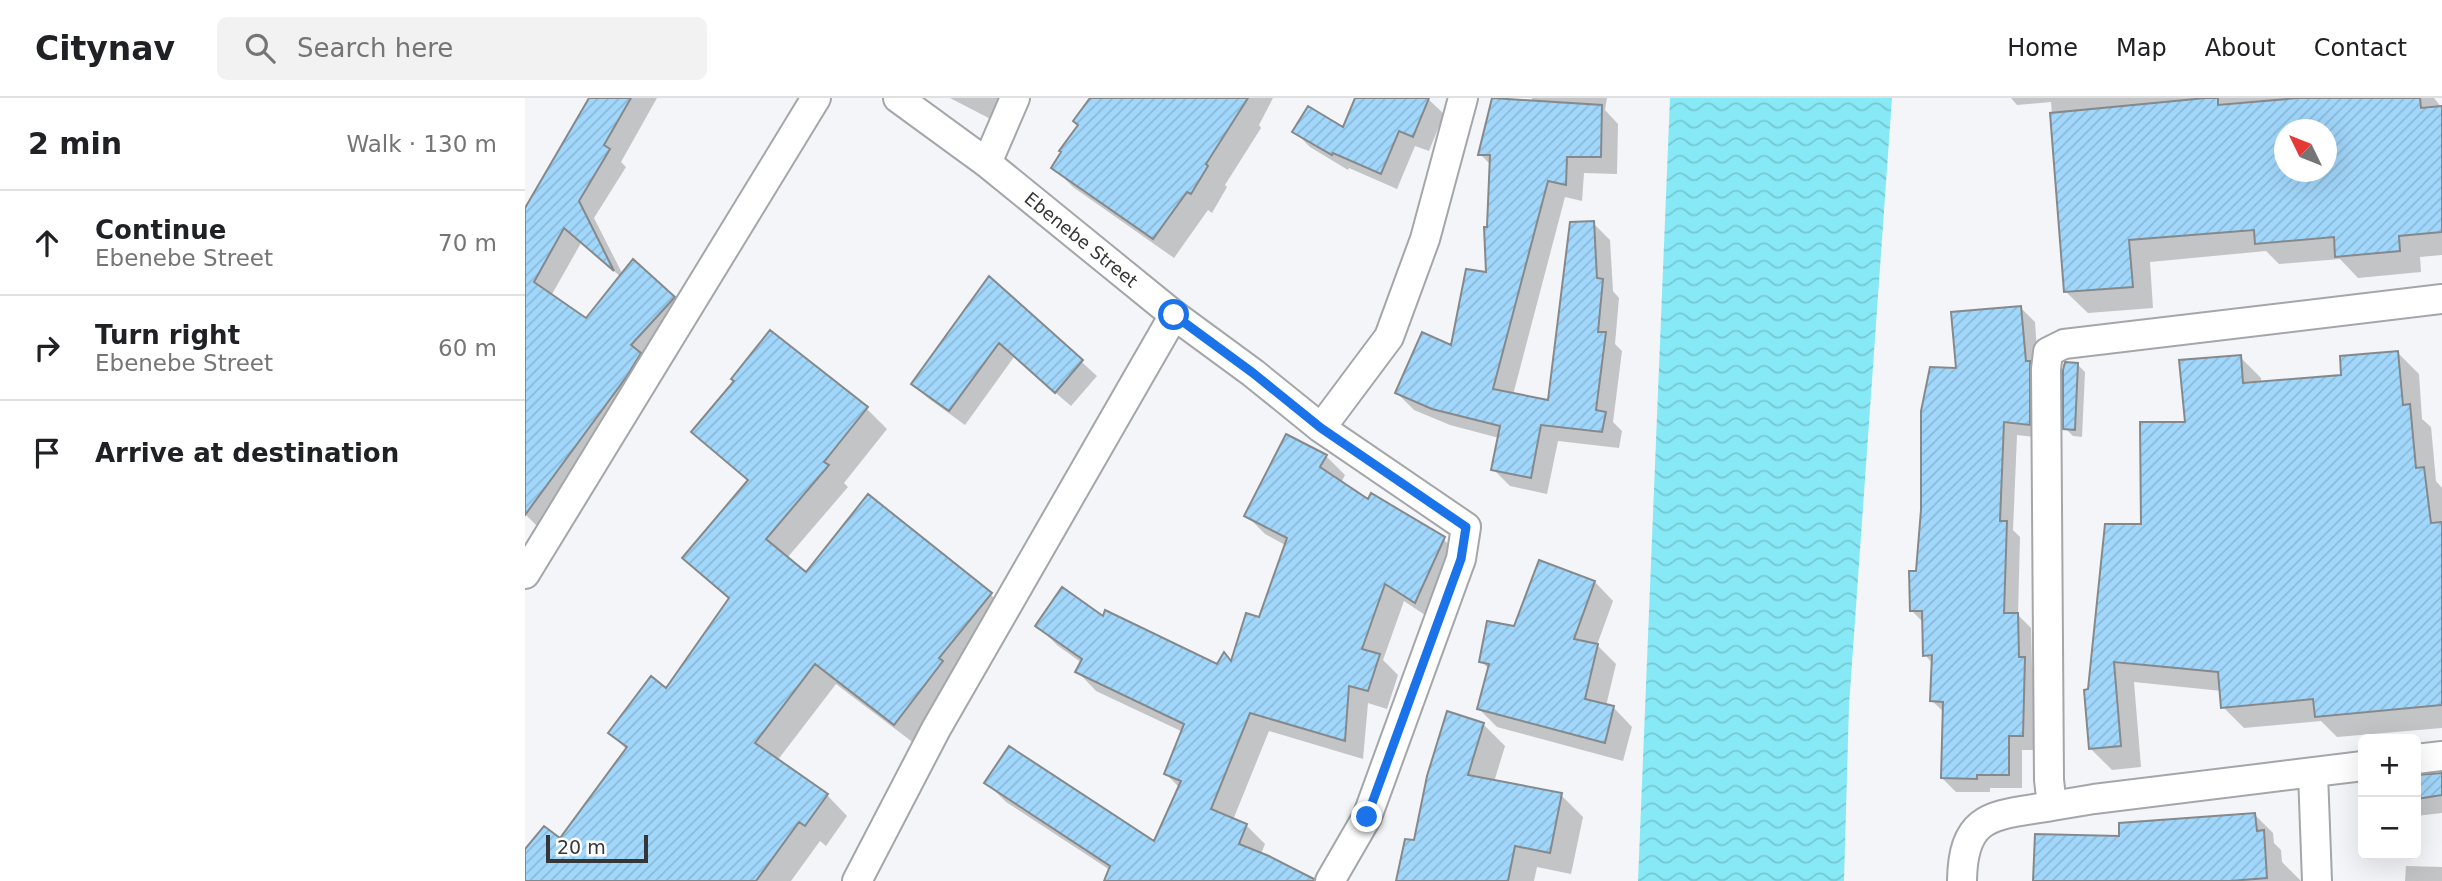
<!DOCTYPE html>
<html lang="en">
<head>
<meta charset="utf-8">
<style>
	:root { --surface:#fff; --page:#f2f2f2; --text:#202124; --muted:#757577; --line:#e0e0e0 }
	body { margin:0; font-family:"DejaVu Sans",sans-serif; background:var(--page); color:var(--text) }
	.controls { position:absolute; right:21px; bottom:21px; display:grid; overflow:hidden; border-radius:10px; box-shadow:0 7px 28px #0002 }
	.controls button { width:63px; height:63px; display:grid; place-items:center; padding:0; border:0; border-bottom:2px solid var(--line); background:var(--surface); color:var(--text); font:35px sans-serif }
	.compass { position:absolute; left:1749px; top:21px; width:63px; height:63px; border-radius:50%; background:var(--surface); box-shadow:0 7px 28px #0002; rotate:313deg }
	.scale { position:absolute; left:21px; bottom:18px; width:102px; box-sizing:border-box; padding-left:7px; border:4px solid #353637; border-top:0; font-size:19px; line-height:24px; white-space:nowrap; color:#353637; -webkit-text-stroke:5px #fff; paint-order:stroke }
	.stop { position:absolute; width:21px; height:21px; margin:-16px; border:5px solid #1a73e8; border-radius:50%; background:#fff }
	.stop.end { background:#1a73e8; border-color:#fff; box-shadow:0 2px 7px #0008 }
	.list { margin:0; padding:0; list-style:none }
	h2 { display:flex; justify-content:space-between; align-items:center; height:91px; margin:0; padding:0 28px; font-size:30px }
	h2 small { font-size:23px; font-weight:400; color:var(--muted) }
	.list li { display:grid; grid-template-columns:46px 1fr auto; gap:21px; align-items:center; box-sizing:border-box; height:105px; padding:0 28px; border-top:2px solid var(--line) }
	.list b { display:block; font-size:26px; white-space:nowrap }
	.list p { margin:0; font-size:23px; white-space:nowrap; color:var(--muted) }
	.list em { font-size:23px; font-style:normal; color:var(--muted) }
	.icon { flex:none; width:38px; height:38px; fill:none; stroke:currentColor; stroke-width:2; stroke-linecap:round; stroke-linejoin:round }
	.map { position:relative; flex:none; width:1917px; height:783px; overflow:hidden }
	header { display:flex; align-items:center; gap:42px; box-sizing:border-box; height:98px; padding:0 35px; background:var(--surface); border-bottom:2px solid var(--line) }
	header strong { font-size:33px }
	nav { display:flex; gap:38px; margin-inline-start:auto; font-size:24px }
	.search { width:490px; height:63px; background:var(--page); display:flex; align-items:center; gap:18px; box-sizing:border-box; padding:0 24px; border-radius:10px; color:var(--muted); font-size:26px }
	main { display:flex }
	aside { flex:1; background:var(--surface) }
	.map>svg:first-child { display:block }
	.water { fill:url(#water-waves) }
	.shadow { fill:#0003; fill-rule:evenodd }
	.building { fill:url(#building-hatch); stroke:#86898b; stroke-width:2; fill-rule:evenodd }
	.lines { fill:none; stroke-linecap:round; stroke-linejoin:round }
	.street-casing { stroke:#a4a6a9; stroke-width:32 }
	.street { stroke:#fff; stroke-width:28 }
	.route { stroke:#1a73e8; stroke-width:9 }
	.labels { text-anchor:middle; stroke-width:6; stroke-linejoin:round; paint-order:stroke }
	.street-label { font-size:18px; fill:#353637; stroke:#fff }
</style>
</head>
<body>
<header>
<strong>Citynav</strong>
<div class="search"><svg class="icon" aria-label="search" viewBox="0 0 24 24"><circle cx="10" cy="10" r="6"/><path d="M15 15l6 6"/></svg>Search here</div>
<nav><a>Home</a><a>Map</a><a>About</a><a>Contact</a></nav>
</header>
<main>
<aside>
<h2>2 min<small>Walk · 130 m</small></h2>
<ul class="list">
<li><svg class="icon" aria-label="ahead" viewBox="0 0 24 24"><path d="M12 20V5M6 11l6-6 6 6"/></svg><div><b>Continue</b><p>Ebenebe Street</p></div><em>70 m</em></li>
<li><svg class="icon" aria-label="right" viewBox="0 0 24 24"><path d="M7 20v-9h11M14 6l5 5-5 5"/></svg><div><b>Turn right</b><p>Ebenebe Street</p></div><em>60 m</em></li>
<li><svg class="icon" aria-label="arrive" viewBox="0 0 24 24"><path d="M6 21V4h12l-3 4 3 4H6"/></svg><div><b>Arrive at destination</b></div></li>
</ul>
</aside>
<div class="map">
<svg width="1917" height="783" viewBox="0 0 1917 783">
	<defs>
		<pattern id="water-waves" width="16" height="10" patternUnits="userSpaceOnUse" patternTransform="scale(1.75)"><rect width="16" height="10" fill="#87e9f5"/><path d="M0 5q4-4 8 0t8 0" fill="none" stroke="#75c8d3"/></pattern>
		<pattern id="building-hatch" width="6" height="6" patternUnits="userSpaceOnUse" patternTransform="scale(1.75)"><rect width="6" height="6" fill="#a1d7fb"/><path d="M-1 1l2-2M0 6l6-6M5 7l2-2" fill="none" stroke="#8bb9d8"/></pattern>
	</defs>
	<rect width="100%" height="100%" fill="#f4f5f8"/>
	<path class="water" d="M1145 0H1367L1324 607 1319 783H1113Z"/>
	<path class="shadow" d="M65 0H132L96 64 101 69 69 120 98 177 149 200 165 217 15 431 0 416V113ZM56 145 96 179 61 222 26 198Z
		M425 0H487L481 29Z
		M567 0H748L734 27 736 30 700 87 702 89 687 115 683 112 649 160 548 89 528 69 555 27Z
		M832 0H902L919 16 904 53 890 48 872 91 824 70 823 72 785 49 770 34 819 32Z
		M1007 0H1082L1080 12 1093 26 1092 76 1059 75 1057 103 1040 99 988 297 1024 304 1068 125 1085 142 1088 193 1094 200 1090 246 1097 253 1088 324 1097 333 1094 350 1033 343 1022 396 985 388 968 371 974 340 925 327 889 312 872 295 927 250 963 177 966 67 955 56 1007 4Z
		M1486 0H1909L1917 10V157L1895 159 1896 174 1833 180 1815 161 1754 166 1741 153 1625 164 1628 210 1563 215 1541 194 1526 4 1492 7ZM1759 32H1801V74H1759Z
		M464 180 572 278 546 308 489 259 440 327 403 300 388 286Z
		M1496 210 1510 224 1518 340 1492 337 1488 432 1495 439 1493 517 1506 530 1507 568 1513 574 1512 652H1497V690H1465V694H1431L1417 680 1420 615 1407 603 1408 566 1400 557 1399 525 1386 512 1432 272Z
		M1873 255 1894 276 1897 321 1906 329 1911 383 1917 390V630L1812 639 1796 623 1719 630 1698 609 1697 593 1609 584 1616 669 1587 672 1566 651 1564 593 1618 428 1661 326 1715 259 1736 280V286L1818 279Z
		M1553 267 1560 274 1557 339 1548 338 1540 330Z
		M341 310 362 331 319 385 323 389 262 460 281 476 465 496 486 517 390 646 311 586 252 663 302 697 322 718 301 748 295 743 266 783H0V754L35 743 102 652 85 635 142 593 205 502 159 460 224 384 169 334Z
		M801 358 820 377 816 385 844 403 918 441 938 460 909 523 879 503 858 562 873 577 862 611 843 605 838 661 744 633 708 722 721 727 740 746 736 756 784 783H581L585 772 481 704 462 685 630 745 655 690 641 676 658 634 571 593 552 573 557 565 532 547 513 528 578 520 692 569 707 565 736 521 762 448 740 436 721 417Z
		M1015 464 1070 484 1088 503 1072 547 1091 566 1081 608 1089 610 1107 629 1098 663 972 629 954 611 965 572 956 563 990 530Z
		M958 626 980 648 969 684 1036 697 1058 719 1046 776 1012 769 1009 783H873L890 745Z
		M1917 676V715L1891 718V678Z
		M1730 717 1748 735 1749 745 1756 752 1757 764 1776 783H1510L1596 739Z
		M1881 768 1917 769V783H1880Z"/>
	<path class="building" d="M64 0H106L79 47 85 51 54 103 89 173 39 130 9 184 61 220 108 161 150 199 106 247 116 255 102 278 0 417V110Z
		M565 0H723L681 66 683 68 666 96 662 94 628 141 526 70 536 54 534 53 553 27 548 23Z
		M830 0H904L888 39 874 33 856 76 808 55 807 57 767 34 783 8 818 29Z
		M967 0 1077 7 1076 59H1042L1041 87 1023 83 968 291 1023 302 1045 124 1069 123 1072 180 1078 181 1073 234H1081L1071 312 1081 314 1077 334 1016 327 1006 380 966 372 975 328 907 311 870 295 897 234 926 247 941 171 961 174 959 129H962L965 57H953Z
		M1681 0H1693V7L1773 0H1895L1896 10 1917 8V134L1874 138 1875 153 1810 159 1809 139 1730 146 1729 132 1604 142 1608 189 1539 194 1525 15ZM1760 32H1802V74H1760Z
		M464 178 558 262 530 295 474 245 424 313 386 286Z
		M1496 208 1501 263H1505V327L1479 324 1475 423H1482L1479 515H1493L1494 559H1500L1498 638H1484V677H1452V681L1416 680 1418 604 1405 603 1407 557 1398 558 1397 513H1385L1384 473H1391L1396 412V313L1405 269 1431 270 1426 214Z
		M245 232 343 309 299 364 304 367 241 441 281 474 343 396 467 495 414 560 418 563 369 627 290 566 230 645 303 696 280 728 274 724 231 783H0V751L19 728 35 740 102 649 83 635 126 578 141 590 204 500 157 460 223 382 166 334 209 283 206 281Z
		M1873 253 1878 307 1885 306 1891 370 1899 369 1906 425 1917 424V607L1790 619 1788 601 1696 610 1693 574 1589 564 1596 648 1564 651 1559 592 1563 591 1580 426H1616L1615 324H1660L1654 262 1716 257 1718 285 1816 277 1815 258Z
		M1540 264 1553 265 1550 332 1538 331V272Z
		M761 336 802 357 795 369 843 401 846 395 920 439 890 505 860 486 837 551 855 556 843 593 824 588 820 643 725 615 686 711 722 726 714 746 744 758 789 781 788 783H579L585 768 459 685 484 648 629 743 656 683 639 676 659 626 550 574 557 561 510 528 537 489 578 518 580 512 692 566 699 554 706 563 721 515 734 519 762 440 719 418Z
		M1014 462 1070 483 1049 541 1073 546 1060 601 1089 608 1080 645 952 611 964 566 954 564 962 523 989 528Z
		M922 613 959 625 943 677 1037 695 1025 755 990 748 983 783H871L880 741 889 742 902 678Z
		M1917 675V697L1891 701V677Z
		M1730 715 1732 733 1739 732 1742 780 1705 783H1508L1510 736 1594 738V725Z"/>
	<g class="lines">
		<defs>
			<path id="street" d="M373 0 462 65 649 217 728 275 796 330 941 429 936 461 842 719 805 783
				M462 65 490 0
				M796 330 864 239 900 141 938 0
				M0 476 291 0
				M1891 661 1917 658
				M1838 668 1569 701 1527 708 1524 682 1521 271 1523 254 1539 246 1917 201
				M1788 675 1792 783
				M332 783 411 631 649 217
				M1437 783C1438 713 1471 718 1527 708"/>
		</defs>
		<use href="#street" class="street-casing"/>
		<use href="#street" class="street"/>
	</g>
	<g class="lines">
		<path class="route" d="M649 217 728 275 796 330 941 429 936 461 842 719"/>
	</g>
	<g class="labels">
		<g class="street-label">
			<text transform="translate(556 142) rotate(39)" y="6">Ebenebe Street</text>
		</g>
	</g>
</svg>
<div class="controls">
<button>+</button>
<button>−</button>
</div>
<svg class="compass" viewBox="-18 -18 36 36"><path d="M0-13l5 13h-10z" fill="#e53935"/><path d="M0 13l5-13h-10z" fill="#757577"/></svg>
<div class="scale">20 m</div>
<div class="stop" style="left:649px;top:217px"></div>
<div class="stop end" style="left:842px;top:719px"></div>
</div>
</main>
</body>
</html>
